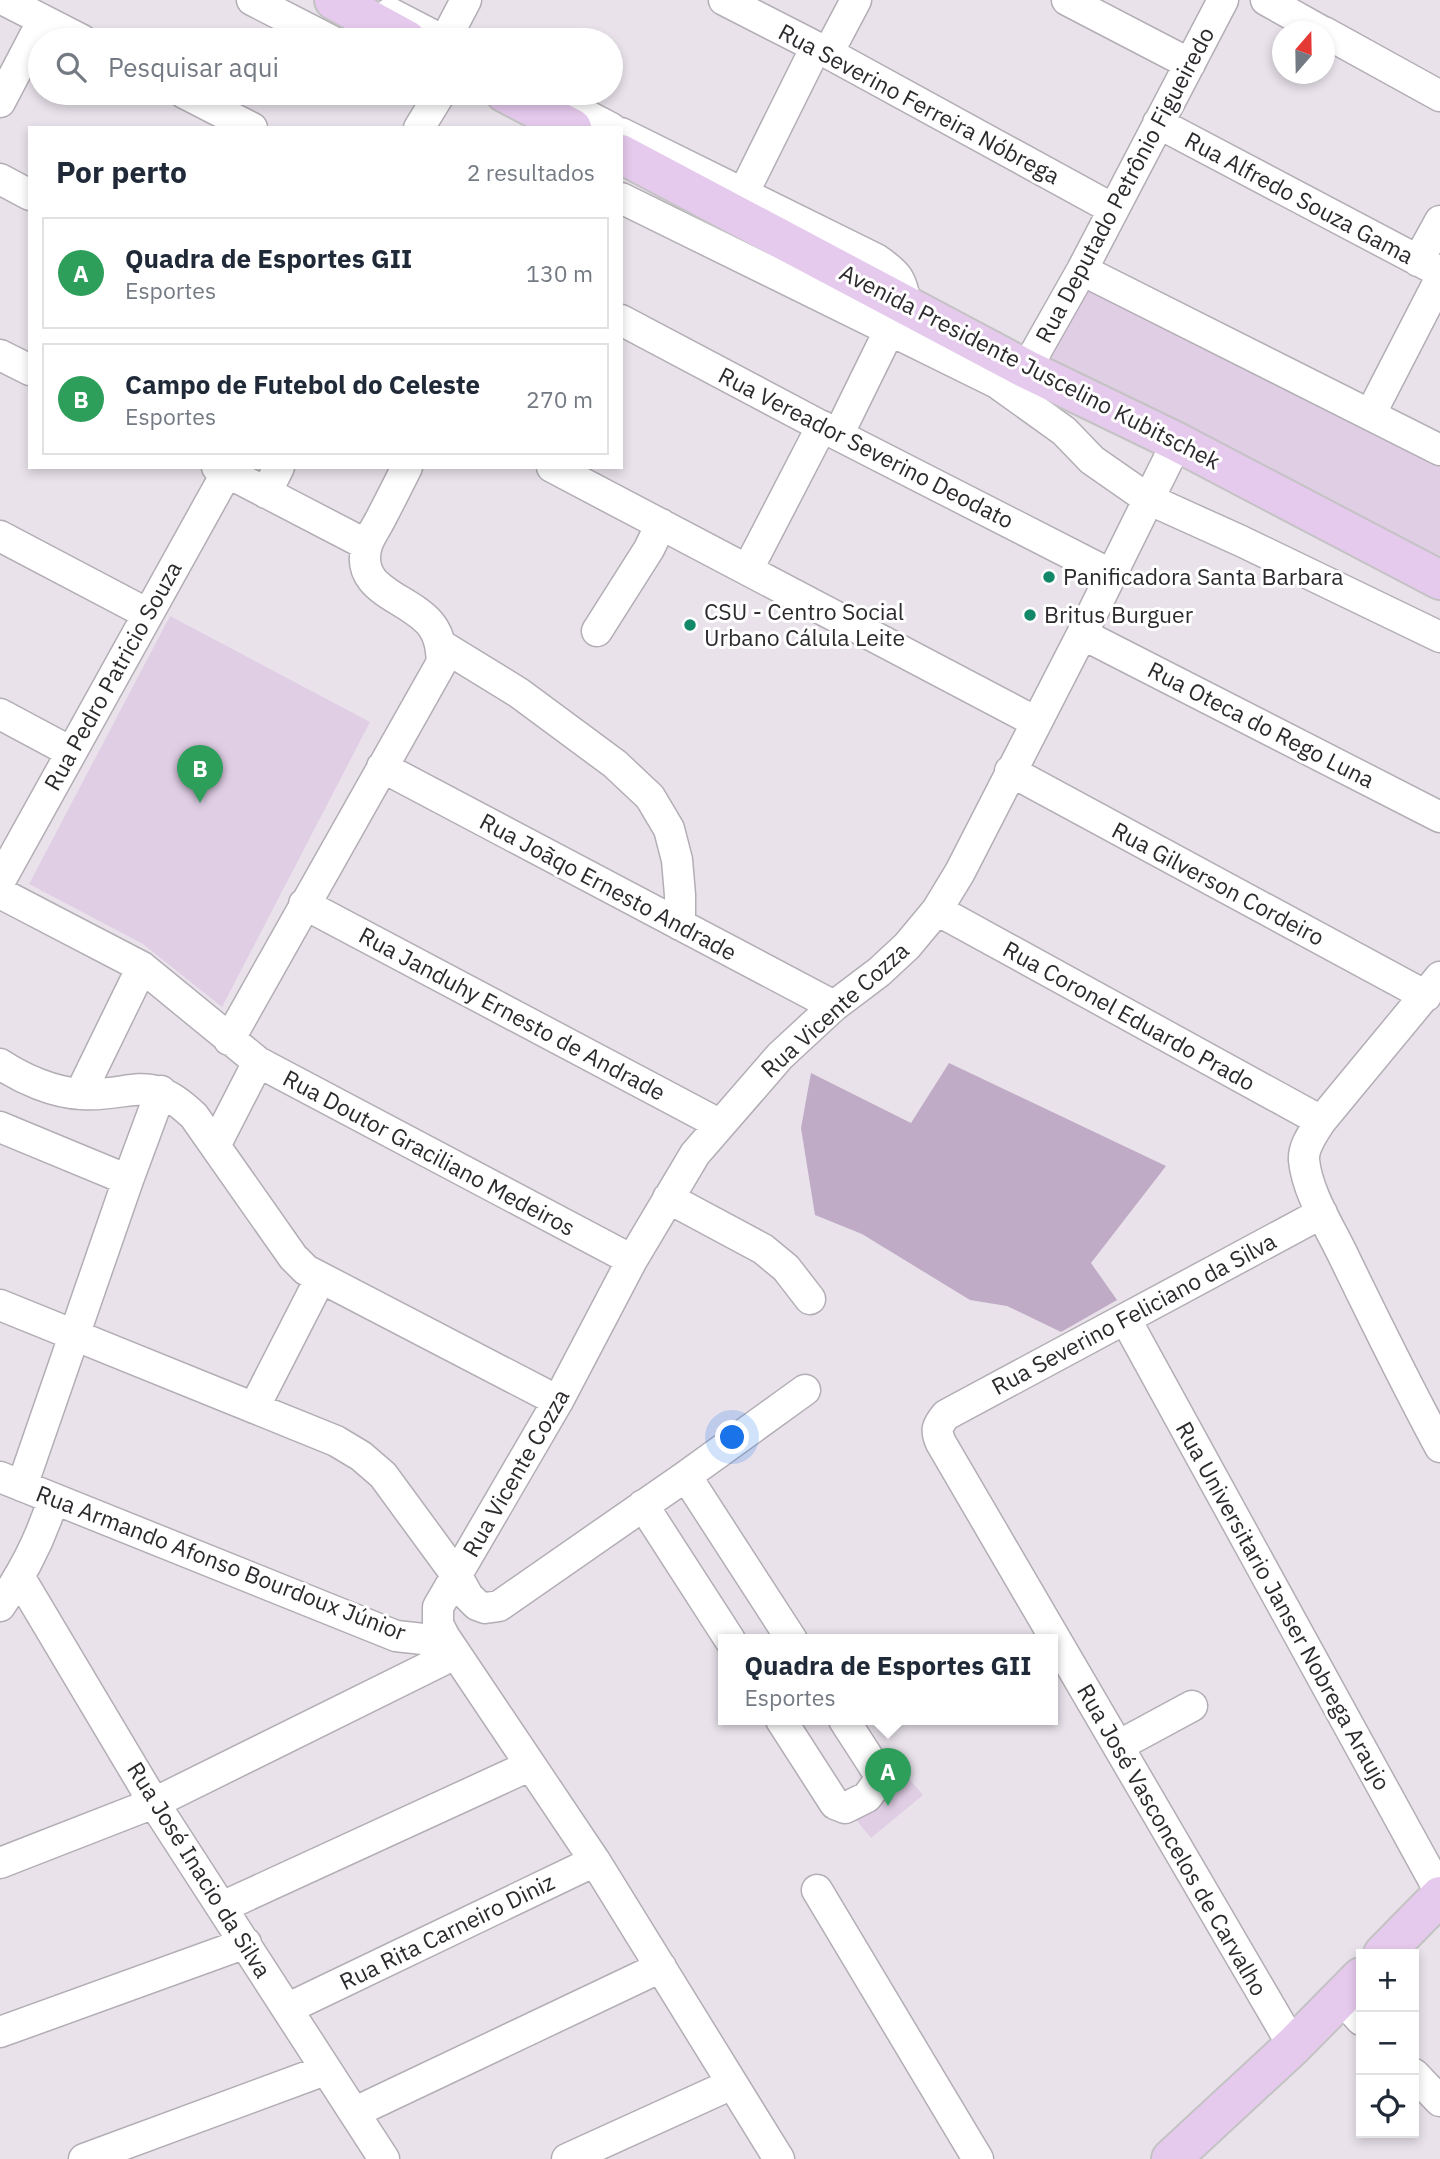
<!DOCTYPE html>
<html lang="pt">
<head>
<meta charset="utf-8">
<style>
	:root { --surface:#fff; --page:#f2f2f3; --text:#1f2937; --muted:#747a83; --line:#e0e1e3; --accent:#138869 }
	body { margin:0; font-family:"IBM Plex Sans",sans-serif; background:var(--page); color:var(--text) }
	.controls { position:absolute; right:21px; bottom:21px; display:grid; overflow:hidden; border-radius:0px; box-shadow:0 4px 10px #0003 }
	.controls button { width:63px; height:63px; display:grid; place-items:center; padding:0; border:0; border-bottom:2px solid var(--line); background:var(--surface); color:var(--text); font:35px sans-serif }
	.compass { position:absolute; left:1272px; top:21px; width:63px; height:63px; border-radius:50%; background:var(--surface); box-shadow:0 4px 10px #0003; rotate:20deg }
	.you { position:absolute; left:733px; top:1438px; width:24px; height:24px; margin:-18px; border:5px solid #fff; border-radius:50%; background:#1a73e8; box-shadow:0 0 0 10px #1a73e833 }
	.badge { display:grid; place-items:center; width:46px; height:46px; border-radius:50%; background:var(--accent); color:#fff; font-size:23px; font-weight:700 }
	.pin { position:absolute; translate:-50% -58px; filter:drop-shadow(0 2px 4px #0008) }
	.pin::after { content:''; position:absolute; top:37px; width:24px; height:21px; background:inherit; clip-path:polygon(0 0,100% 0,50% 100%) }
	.popup { position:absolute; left:718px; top:1634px; width:340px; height:91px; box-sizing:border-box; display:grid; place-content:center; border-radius:0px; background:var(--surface); filter:drop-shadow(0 2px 5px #0005); font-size:23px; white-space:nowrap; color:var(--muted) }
	.popup b { font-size:26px; color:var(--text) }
	.popup::after { content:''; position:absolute; left:50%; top:100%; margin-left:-14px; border:14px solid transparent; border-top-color:var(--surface) }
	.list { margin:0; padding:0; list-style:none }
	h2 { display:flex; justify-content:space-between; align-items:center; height:91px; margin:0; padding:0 28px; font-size:30px }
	h2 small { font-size:23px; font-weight:400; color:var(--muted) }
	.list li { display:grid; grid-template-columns:46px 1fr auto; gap:21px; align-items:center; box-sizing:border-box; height:112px; margin:0 14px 14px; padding:0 14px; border:2px solid var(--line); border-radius:0px }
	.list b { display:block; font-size:26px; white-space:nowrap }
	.list p { margin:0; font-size:23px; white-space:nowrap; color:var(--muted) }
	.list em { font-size:23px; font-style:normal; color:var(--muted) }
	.icon { flex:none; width:38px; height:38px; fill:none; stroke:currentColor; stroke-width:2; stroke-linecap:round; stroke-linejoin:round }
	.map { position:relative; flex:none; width:1440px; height:2159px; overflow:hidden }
	.search { position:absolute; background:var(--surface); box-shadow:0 4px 10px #0003; left:28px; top:28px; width:595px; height:77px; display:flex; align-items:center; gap:18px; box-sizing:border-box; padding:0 24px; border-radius:38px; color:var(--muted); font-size:26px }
	.panel { position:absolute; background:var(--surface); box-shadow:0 4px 10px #0003; left:28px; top:126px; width:595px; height:343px; border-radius:0px }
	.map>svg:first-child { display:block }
	.green { fill:#e0cee5 }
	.forest { fill:#bfabc5 }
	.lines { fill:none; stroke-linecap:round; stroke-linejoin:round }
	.minor-casing { stroke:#b3adb5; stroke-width:33 }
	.major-casing { stroke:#c4c3c4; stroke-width:42 }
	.minor { stroke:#fff; stroke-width:30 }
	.major { stroke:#e6caee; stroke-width:38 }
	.poi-dot { fill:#138869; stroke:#fff; stroke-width:2.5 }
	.labels { text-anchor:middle; stroke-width:6; stroke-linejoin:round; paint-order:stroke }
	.street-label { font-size:23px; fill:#2d2a2e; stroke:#fff }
	.poi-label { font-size:23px; fill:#2d2a2e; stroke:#fff; text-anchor:start }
</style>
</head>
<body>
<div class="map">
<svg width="1440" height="2159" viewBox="0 0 1440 2159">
	<rect width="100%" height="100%" fill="#e9e2eb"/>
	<path class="green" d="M1083 280 1440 461V570L1044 361Z
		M170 616 370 722 222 1007 143 944 29 884Z
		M904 1773 923 1795 871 1838 853 1816Z"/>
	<path class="forest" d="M949 1063 1166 1166 1091 1263 1117 1300 1061 1332 1007 1306 970 1300 862 1234 815 1215 801 1128 811 1073 911 1123Z"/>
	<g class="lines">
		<defs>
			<path id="minor" d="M4 0 82 40
				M252 0 330 40
				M724 0 828 53 1113 209
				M1067 0 1190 64
				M1266 0 1323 32
				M390 13 442 40
				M1324 32 1440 96
				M445 40 466 0
				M828 53 856 0
				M184 93 252 128
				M550 96 611 128
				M0 102 43 20
				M1158 123 1440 272
				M419 128 438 97
				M621 133 876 259C898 274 902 279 906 305L889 331 838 435
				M0 179 30 195
				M744 192 816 47
				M621 198 997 383 1064 431 1092 460 1148 499 1241 541 1440 637
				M1418 261 1440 221
				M1082 270 1440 450
				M621 320 838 435 1112 575
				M0 355 30 370
				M1026 369 1082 270 1223 0
				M1370 415 1440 279
				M217 467 367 545
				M552 467 1036 722
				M266 493 279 467
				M0 536 148 614
				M748 569 822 426
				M597 631 649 549 661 524
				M1082 634 1440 817
				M441 645 519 693 615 764 650 797 669 829 677 860 680 895V925
				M0 714 71 752
				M382 767 834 1006
				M1010 771 1426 996
				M0 881 227 472
				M0 893 142 967 258 1062 632 1260
				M304 904 719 1124
				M937 910 1321 1121
				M1440 977 1321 1121C1314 1132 1303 1146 1304 1160 1307 1192 1329 1226 1343 1255 1374 1319 1406 1384 1440 1447
				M229 1040 442 662C441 649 440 637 432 626 411 597 353 592 367 545 370 536 376 528 380 520 389 503 398 485 407 467
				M0 1064C23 1079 54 1093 82 1094 135 1097 147 1071 194 1116L293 1257 306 1270 558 1401
				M80 1094 142 967
				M0 1127 128 1180
				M215 1146 258 1062
				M668 1198 763 1249 786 1268 810 1299
				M0 1305 336 1441 361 1456 383 1475 457 1576 468 1596 477 1605 485 1608 499 1606 686 1476 805 1390
				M1126 1320 1440 1892
				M254 1408 320 1279
				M686 1476 792 1640
				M0 1477 396 1636 423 1639 444 1636
				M22 1486 128 1180 161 1091
				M643 1505 730 1640
				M20 1578 154 1803 384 2159
				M0 1606C24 1572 41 1539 53 1499
				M781 1720 835 1804 845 1808 867 1797 878 1782 877 1771 844 1720
				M1118 1746 1192 1706
				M0 1863 154 1803 455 1654
				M817 1890 978 2159
				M233 1902 529 1766
				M1341 1998 1361 2020
				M299 2003 595 1861
				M0 2032 246 1943
				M1293 2046 941 1443C935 1430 937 1426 946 1415L1322 1213
				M1414 2074 1440 2101
				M368 2106 661 1967
				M84 2159 325 2070
				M567 2159 732 2084
				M779 2159 595 1861 444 1636 438 1624V1607L558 1401 632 1260 695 1154 780 1056 834 1006 879 972 907 946 937 910 960 872 1082 634 1177 442"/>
			<path id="major" d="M334 0 407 40
				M505 93 572 128
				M621 154 1026 369 1177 442 1440 580
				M1383 1954 1440 1896
				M1171 2159 1293 2046 1361 1977"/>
		</defs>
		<use href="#minor" class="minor-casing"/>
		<use href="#major" class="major-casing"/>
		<use href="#minor" class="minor"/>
		<use href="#major" class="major"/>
	</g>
	<g class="poi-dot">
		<circle cx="1049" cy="577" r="7"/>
		<circle cx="1030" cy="615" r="7"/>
		<circle cx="690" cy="625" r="7"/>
	</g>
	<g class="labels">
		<g class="street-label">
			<text transform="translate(919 104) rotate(28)" y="8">Rua Severino Ferreira Nóbrega</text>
			<text transform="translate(1125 185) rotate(-62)" y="8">Rua Deputado Petrônio Figueiredo</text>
			<text transform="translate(1299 198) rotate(28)" y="8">Rua Alfredo Souza Gama</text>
			<text transform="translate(1030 367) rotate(27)" y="8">Avenida Presidente Juscelino Kubitschek</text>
			<text transform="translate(866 448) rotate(27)" y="8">Rua Vereador Severino Deodato</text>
			<text transform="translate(113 676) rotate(-61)" y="8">Rua Pedro Patricio Souza</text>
			<text transform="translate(1261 725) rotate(27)" y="8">Rua Oteca do Rego Luna</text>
			<text transform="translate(1218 884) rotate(28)" y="8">Rua Gilverson Cordeiro</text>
			<text transform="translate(608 887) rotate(28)" y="8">Rua Joãqo Ernesto Andrade</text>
			<text transform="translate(835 1010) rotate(-42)" y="8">Rua Vicente Cozza</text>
			<text transform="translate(512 1014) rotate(28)" y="8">Rua Janduhy Ernesto de Andrade</text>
			<text transform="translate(1129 1016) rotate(29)" y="8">Rua Coronel Eduardo Prado</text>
			<text transform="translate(429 1153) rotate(28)" y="8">Rua Doutor Graciliano Medeiros</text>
			<text transform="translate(1134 1314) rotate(-28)" y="8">Rua Severino Feliciano da Silva</text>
			<text transform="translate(516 1473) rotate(-60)" y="8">Rua Vicente Cozza</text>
			<text transform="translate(221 1563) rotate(21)" y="8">Rua Armando Afonso Bourdoux Júnior</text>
			<text transform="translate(1283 1606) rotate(61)" y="8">Rua Universitario Janser Nobrega Araujo</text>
			<text transform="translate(1172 1840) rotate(60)" y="8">Rua José Vasconcelos de Carvalho</text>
			<text transform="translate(199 1870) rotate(58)" y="8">Rua José Inacio da Silva</text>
			<text transform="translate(447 1932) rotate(-26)" y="8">Rua Rita Carneiro Diniz</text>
		</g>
		<g class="poi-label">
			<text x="1063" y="585">Panificadora Santa Barbara</text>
			<text x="704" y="620">CSU - Centro Social<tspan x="704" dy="26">Urbano Cálula Leite</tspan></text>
			<text x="1044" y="623">Britus Burguer</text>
		</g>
	</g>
</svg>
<div class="controls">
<button>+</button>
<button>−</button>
<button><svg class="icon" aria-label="locate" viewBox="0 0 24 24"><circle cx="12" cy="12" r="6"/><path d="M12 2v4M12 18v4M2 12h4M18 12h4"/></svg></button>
</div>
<svg class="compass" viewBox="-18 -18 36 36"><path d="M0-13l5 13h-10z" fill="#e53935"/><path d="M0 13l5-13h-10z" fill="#747a83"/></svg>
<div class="you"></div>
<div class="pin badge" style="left:888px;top:1806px;background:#2e9e5b">A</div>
<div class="popup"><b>Quadra de Esportes GII</b>Esportes</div>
<div class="pin badge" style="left:200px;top:803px;background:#2e9e5b">B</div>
<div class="search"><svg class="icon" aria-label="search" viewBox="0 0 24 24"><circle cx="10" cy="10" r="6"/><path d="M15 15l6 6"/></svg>Pesquisar aqui</div>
<section class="panel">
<h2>Por perto<small>2 resultados</small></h2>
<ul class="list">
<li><span class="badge" style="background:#2e9e5b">A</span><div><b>Quadra de Esportes GII</b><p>Esportes</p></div><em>130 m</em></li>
<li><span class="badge" style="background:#2e9e5b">B</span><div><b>Campo de Futebol do Celeste</b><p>Esportes</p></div><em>270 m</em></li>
</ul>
</section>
</div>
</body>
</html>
